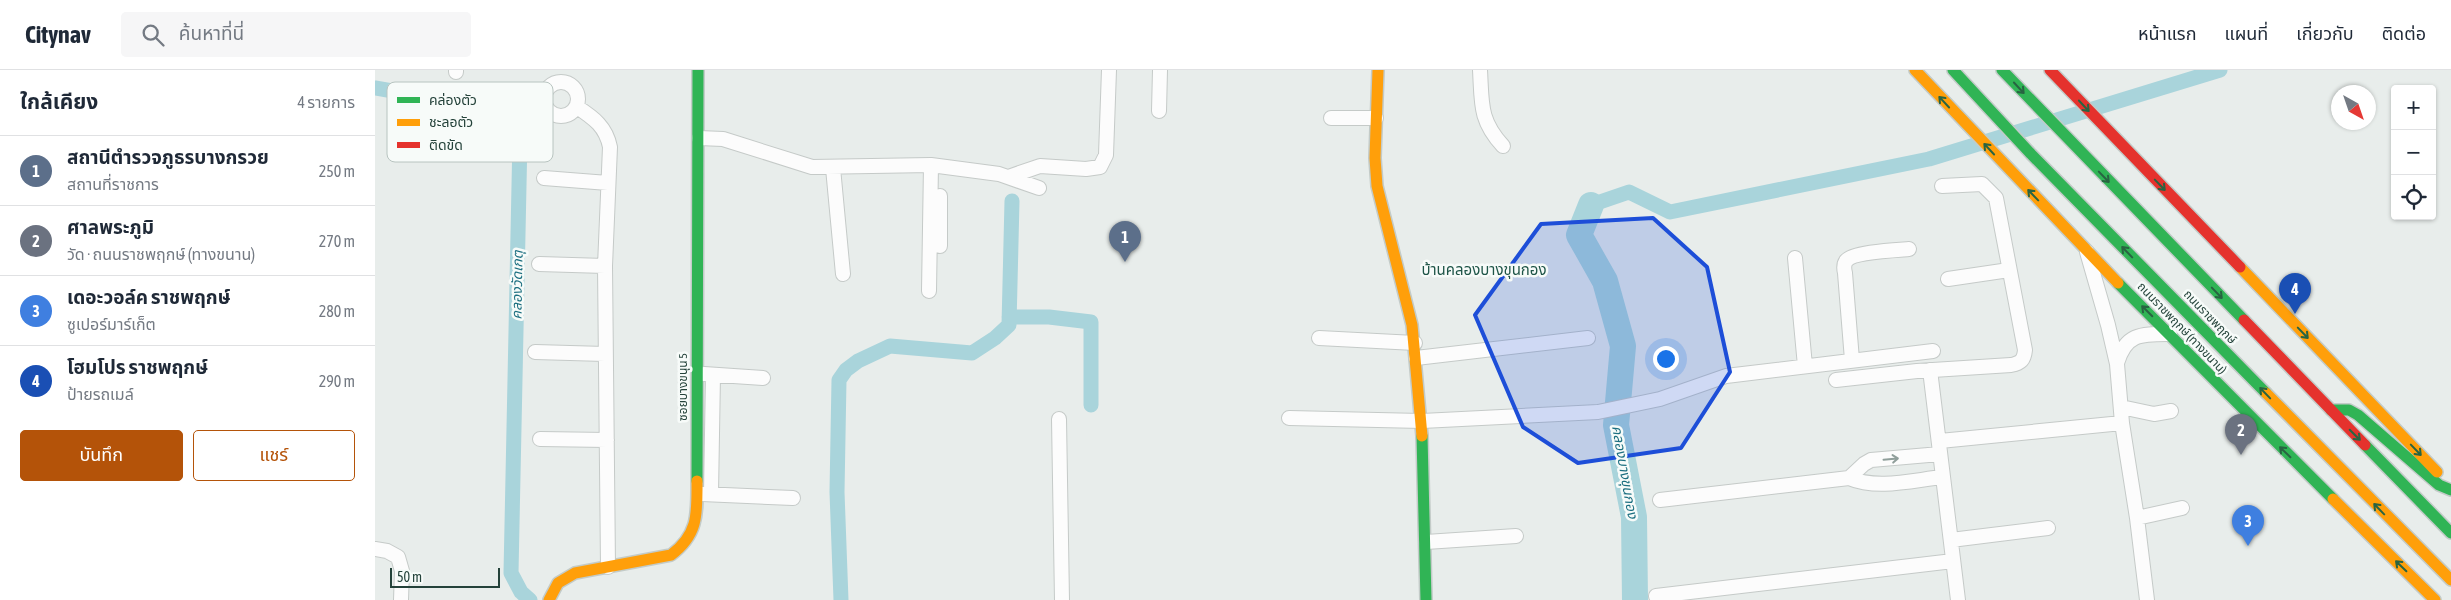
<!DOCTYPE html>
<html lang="th">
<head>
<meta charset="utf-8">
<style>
	:root { --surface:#fff; --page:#f6f6f7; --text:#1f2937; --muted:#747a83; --line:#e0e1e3; --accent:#b45309 }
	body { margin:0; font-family:"Asap Condensed","Noto Sans Thai",sans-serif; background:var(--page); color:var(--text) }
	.controls { position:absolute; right:15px; top:15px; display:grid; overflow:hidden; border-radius:5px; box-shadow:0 1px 4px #0004 }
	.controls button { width:45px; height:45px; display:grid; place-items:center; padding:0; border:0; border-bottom:1px solid var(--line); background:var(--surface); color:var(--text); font:25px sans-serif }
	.compass { position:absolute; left:1956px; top:15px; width:45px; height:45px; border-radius:50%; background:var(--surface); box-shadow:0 1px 4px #0004; rotate:140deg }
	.scale { position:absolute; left:15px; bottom:12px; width:110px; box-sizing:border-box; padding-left:5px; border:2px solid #24423a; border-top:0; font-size:14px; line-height:18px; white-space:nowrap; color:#24423a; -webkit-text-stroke:4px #f7fbf9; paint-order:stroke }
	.you { position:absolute; left:1290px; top:288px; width:18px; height:18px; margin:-12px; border:4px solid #fff; border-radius:50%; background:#1a73e8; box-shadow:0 0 0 8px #1a73e833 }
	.badge { display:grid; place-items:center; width:32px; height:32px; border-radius:50%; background:var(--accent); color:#fff; font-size:16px; font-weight:700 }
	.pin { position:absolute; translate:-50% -41px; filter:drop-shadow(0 1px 2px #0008) }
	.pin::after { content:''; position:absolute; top:26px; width:18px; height:15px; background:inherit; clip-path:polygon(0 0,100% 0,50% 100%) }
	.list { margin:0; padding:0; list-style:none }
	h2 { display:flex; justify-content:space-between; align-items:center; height:65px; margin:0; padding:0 20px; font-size:21px }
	h2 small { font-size:16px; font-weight:400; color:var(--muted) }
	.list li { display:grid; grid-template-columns:32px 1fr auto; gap:15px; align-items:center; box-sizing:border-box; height:70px; padding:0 20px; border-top:1px solid var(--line) }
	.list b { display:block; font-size:19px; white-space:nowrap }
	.list p { margin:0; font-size:16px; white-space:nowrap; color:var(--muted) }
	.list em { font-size:16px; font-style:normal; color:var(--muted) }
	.actions { display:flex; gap:10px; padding:15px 20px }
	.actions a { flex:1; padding:11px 0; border:1px solid var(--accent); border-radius:5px; text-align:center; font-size:18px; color:var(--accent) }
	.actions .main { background:var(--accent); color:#fff }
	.icon { flex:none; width:28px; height:28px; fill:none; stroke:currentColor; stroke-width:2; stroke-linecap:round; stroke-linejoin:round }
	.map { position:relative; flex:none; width:2076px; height:530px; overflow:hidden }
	header { display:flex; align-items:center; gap:30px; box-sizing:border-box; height:70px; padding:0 25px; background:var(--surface); border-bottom:1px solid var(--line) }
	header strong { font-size:24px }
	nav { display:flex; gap:28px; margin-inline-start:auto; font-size:18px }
	.search { width:350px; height:45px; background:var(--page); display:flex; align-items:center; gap:12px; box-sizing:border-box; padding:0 18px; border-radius:5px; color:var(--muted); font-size:19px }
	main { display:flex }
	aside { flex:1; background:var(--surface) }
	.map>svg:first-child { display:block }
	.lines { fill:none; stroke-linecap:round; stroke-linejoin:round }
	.canal { stroke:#a9d4db; stroke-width:15 }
	.river { stroke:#a9d4db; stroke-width:26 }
	.street-casing { stroke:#c5cac8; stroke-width:16 }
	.fast-casing { stroke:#c3cbc8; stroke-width:14 }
	.slow-casing { stroke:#c3cbc8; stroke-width:14 }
	.jam-casing { stroke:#c3cbc8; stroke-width:14 }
	.street { stroke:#fcfcfc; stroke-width:14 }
	.fast { stroke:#30b455; stroke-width:11 }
	.slow { stroke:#ff9f0a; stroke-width:11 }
	.jam { stroke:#e5322d; stroke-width:11 }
	.oneway { stroke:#286442 }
	.oneway2 { stroke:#909f9b }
	.marked { fill:#1d4ed8; fill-opacity:0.2; stroke:#1d4ed8; stroke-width:4; stroke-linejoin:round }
	.labels { text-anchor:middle; stroke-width:5; stroke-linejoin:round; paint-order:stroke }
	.street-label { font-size:12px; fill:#24423a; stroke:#f7fbf9 }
	.water-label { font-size:14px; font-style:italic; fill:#1c6f80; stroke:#f7fbf9 }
	.quarter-label { font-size:15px; fill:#1f5548; stroke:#f7fbf9 }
	.key { fill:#f7fbf9; stroke:#b8c4c0; stroke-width:1 }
	.key-label { font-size:14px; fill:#24423a }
</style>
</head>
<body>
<header>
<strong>Citynav</strong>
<div class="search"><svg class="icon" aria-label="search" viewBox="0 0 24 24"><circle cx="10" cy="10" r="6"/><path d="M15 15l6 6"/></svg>ค้นหาที่นี่</div>
<nav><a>หน้าแรก</a><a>แผนที่</a><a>เกี่ยวกับ</a><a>ติดต่อ</a></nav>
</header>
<main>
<aside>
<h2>ใกล้เคียง<small>4 รายการ</small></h2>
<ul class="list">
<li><span class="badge" style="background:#5c6f8a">1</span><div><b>สถานีตำรวจภูธรบางกรวย</b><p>สถานที่ราชการ</p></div><em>250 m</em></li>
<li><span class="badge" style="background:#6b7280">2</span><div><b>ศาลพระภูมิ</b><p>วัด · ถนนราชพฤกษ์ (ทางขนาน)</p></div><em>270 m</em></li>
<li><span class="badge" style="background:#3f7fe0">3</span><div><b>เดอะวอล์ค ราชพฤกษ์</b><p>ซูเปอร์มาร์เก็ต</p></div><em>280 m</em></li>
<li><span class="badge" style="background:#1a4fb4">4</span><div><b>โฮมโปร ราชพฤกษ์</b><p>ป้ายรถเมล์</p></div><em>290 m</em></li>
</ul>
<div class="actions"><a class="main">บันทึก</a><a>แชร์</a></div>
</aside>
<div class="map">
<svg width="2076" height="530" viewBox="0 0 2076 530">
	<rect width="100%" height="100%" fill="#e8edeb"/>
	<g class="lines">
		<path class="canal" d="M0 18 69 30 135 34 143 39 145 67 136 503 146 522 155 530
			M1216 135 1254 122 1295 142 1554 89 1845 0
			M634 247H674L716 252V335
			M466 530 462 422 464 310 471 300 483 291 515 276 597 283 620 268 634 255 637 131"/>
		<path class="river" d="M1216 135 1204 165 1230 211 1248 276 1241 355 1259 447 1260 530"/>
		<defs>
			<path id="street" d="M1105 0C1107 33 1104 50 1128 76
				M81 2V0
				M169 29a17 17 0 1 1 34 0a17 17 0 1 1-34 0Z
				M202 37C219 48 231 57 235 77L230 196 233 497
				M784 41 785 0
				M956 48H1001
				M324 68 348 69 437 97 556 95 624 104 664 118
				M458 98 468 204
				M636 106 665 96 711 99 725 97 731 85 734 0
				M169 108 233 113
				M565 126V176
				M1712 182 1733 255 1742 294 1747 353 1762 448 1772 530
				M1420 188 1430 296
				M164 194 230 196
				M1573 209 1634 200
				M554 221 556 95
				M944 268 1040 273
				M160 282 230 284
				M1041 288 1213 268
				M1477 290 1470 203C1469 199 1469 194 1471 191 1477 182 1522 180 1534 179
				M1742 293C1751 263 1766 264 1795 264
				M1555 300 1583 530
				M329 304 388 308
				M1461 310 1542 301 1636 295C1646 293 1649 290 1650 280L1621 128 1607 114 1567 116
				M1746 337 1779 344 1796 341
				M914 348 1047 351 1223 342 1285 329 1351 306 1558 281
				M684 349 687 530
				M165 369 232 370
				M1565 371 1747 353
				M1474 408 1489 394 1496 390 1565 384
				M336 423 338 305
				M327 424 418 428
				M1285 430 1474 408C1503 420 1538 410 1568 407
				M1762 448 1807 438
				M1576 470 1673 458
				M1051 472 1141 466
				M0 479 12 481 23 487 27 501 26 530
				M1281 526 1578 491"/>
			<path id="fast" d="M1578 0 1656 84 1891 323
				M1627 0 1869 250
				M1743 213 1958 429
				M1956 340H1974L1983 345 2064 415 2076 420
				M1047 366 1051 530
				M1990 375 2076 463
				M322 411 323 0"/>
			<path id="slow" d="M1003 0 1000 88 1002 116 1037 255 1047 366
				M1540 0 1743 213
				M1865 197 2062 402
				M1891 323 2076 510
				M1958 429 2060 530
				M174 530 183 513 200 503 296 485C324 464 322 443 322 411"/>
			<path id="jam" d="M1675 0 1865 197
				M1869 250 1990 375"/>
		</defs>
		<use href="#street" class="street-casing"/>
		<use href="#fast" class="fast-casing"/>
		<use href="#slow" class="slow-casing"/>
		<use href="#jam" class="jam-casing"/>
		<use href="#street" class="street"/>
		<use href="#fast" class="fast"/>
		<use href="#slow" class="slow"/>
		<use href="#jam" class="jam"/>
	</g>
	<defs><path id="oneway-shaft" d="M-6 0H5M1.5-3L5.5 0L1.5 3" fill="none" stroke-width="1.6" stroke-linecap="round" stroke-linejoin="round" transform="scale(1.25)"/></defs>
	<g class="oneway">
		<use href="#oneway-shaft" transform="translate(1644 18) rotate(47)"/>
		<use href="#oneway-shaft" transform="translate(1569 32) rotate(-133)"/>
		<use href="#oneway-shaft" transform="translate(1709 36) rotate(47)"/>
		<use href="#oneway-shaft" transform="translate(1614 79) rotate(-133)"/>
		<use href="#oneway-shaft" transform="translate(1729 107) rotate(46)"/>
		<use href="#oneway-shaft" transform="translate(1785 115) rotate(46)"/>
		<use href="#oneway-shaft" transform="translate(1658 125) rotate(-134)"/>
		<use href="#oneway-shaft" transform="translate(1752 182) rotate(-134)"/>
		<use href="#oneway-shaft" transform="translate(1842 223) rotate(46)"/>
		<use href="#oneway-shaft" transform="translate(1772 241) rotate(-135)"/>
		<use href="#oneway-shaft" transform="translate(1928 263) rotate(46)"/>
		<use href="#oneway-shaft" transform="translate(1890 323) rotate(-134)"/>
		<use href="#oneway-shaft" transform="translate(1980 365) rotate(45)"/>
		<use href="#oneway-shaft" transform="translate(2041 380) rotate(46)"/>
		<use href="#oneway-shaft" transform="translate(1910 382) rotate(-136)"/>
		<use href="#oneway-shaft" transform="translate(2004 439) rotate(-134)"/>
		<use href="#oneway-shaft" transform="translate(2026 496) rotate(-136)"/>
	</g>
	<use class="oneway2" href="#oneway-shaft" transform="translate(1516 389) rotate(-5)"/>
	<path class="marked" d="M1278 148 1332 197 1355 302 1306 378 1203 393 1148 357 1100 245 1166 154Z"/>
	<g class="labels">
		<g class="street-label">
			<text transform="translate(1835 247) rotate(46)" y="4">ถนนราชพฤกษ์</text>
			<text transform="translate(1807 258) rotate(46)" y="4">ถนนราชพฤกษ์ (ทางขนาน)</text>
			<text transform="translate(308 317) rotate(-90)" y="4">ซอยบางขนุน 5</text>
		</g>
		<g class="water-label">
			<text transform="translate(142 215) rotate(-89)" y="5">คลองวัดเกตุ</text>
			<text transform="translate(1250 402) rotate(80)" y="5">คลองบางขุนกอง</text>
		</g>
		<g class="quarter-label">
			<text x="1109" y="205">บ้านคลองบางขุนกอง</text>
		</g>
	</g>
	<rect x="12" y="12" width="166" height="80" rx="8" class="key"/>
	<rect x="22" y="27" width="23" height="6" fill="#30b455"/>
	<rect x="22" y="49" width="23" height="7" fill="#ff9f0a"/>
	<rect x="22" y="72" width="23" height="6" fill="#e5322d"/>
	<g class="key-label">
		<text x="54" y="35">คล่องตัว</text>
		<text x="54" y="57">ชะลอตัว</text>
		<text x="54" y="80">ติดขัด</text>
	</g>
</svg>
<div class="controls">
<button>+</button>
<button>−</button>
<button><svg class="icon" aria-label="locate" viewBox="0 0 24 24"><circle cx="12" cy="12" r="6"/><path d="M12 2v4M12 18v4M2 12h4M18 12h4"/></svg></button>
</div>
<svg class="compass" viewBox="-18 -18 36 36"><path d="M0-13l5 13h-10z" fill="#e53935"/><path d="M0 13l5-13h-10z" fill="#747a83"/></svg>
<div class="scale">50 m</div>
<div class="you"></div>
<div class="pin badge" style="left:750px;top:192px;background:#5c6f8a">1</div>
<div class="pin badge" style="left:1866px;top:385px;background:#6b7280">2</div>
<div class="pin badge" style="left:1873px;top:476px;background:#3f7fe0">3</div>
<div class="pin badge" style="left:1920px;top:244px;background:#1a4fb4">4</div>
</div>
</main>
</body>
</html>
